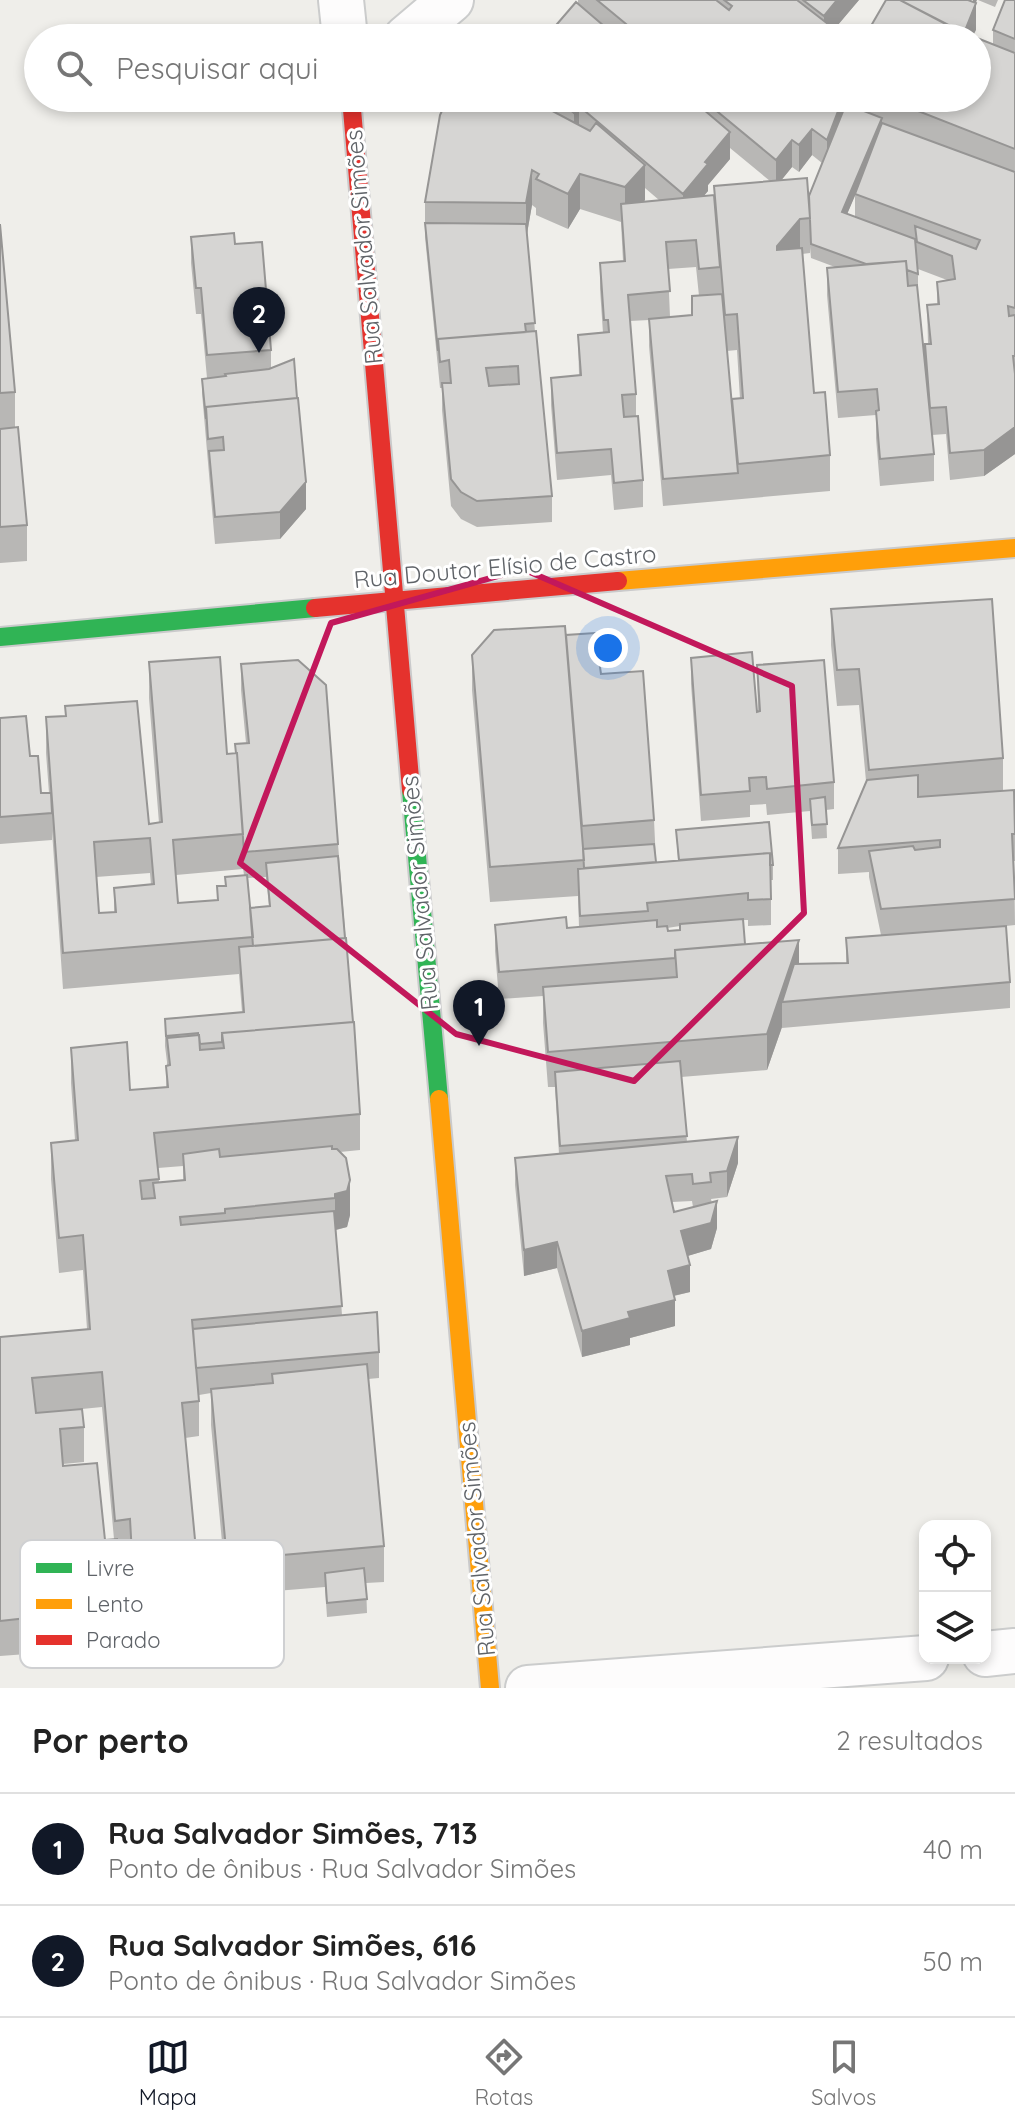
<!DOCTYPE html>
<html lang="pt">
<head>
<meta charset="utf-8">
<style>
	:root { --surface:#fff; --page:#f2f2f2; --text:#222; --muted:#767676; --line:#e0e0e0; --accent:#111827 }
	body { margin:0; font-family:Quicksand,sans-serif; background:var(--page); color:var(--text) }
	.controls { position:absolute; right:24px; bottom:24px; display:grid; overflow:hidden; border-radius:16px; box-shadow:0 4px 12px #0003 }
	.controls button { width:72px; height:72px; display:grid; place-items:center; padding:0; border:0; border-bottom:2px solid var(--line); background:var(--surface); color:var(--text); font:40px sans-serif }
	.you { position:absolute; left:608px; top:648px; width:28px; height:28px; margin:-20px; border:6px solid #fff; border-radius:50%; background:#1a73e8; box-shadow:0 0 0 12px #1a73e833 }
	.badge { display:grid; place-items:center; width:52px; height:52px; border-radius:50%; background:var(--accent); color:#fff; font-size:26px; font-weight:700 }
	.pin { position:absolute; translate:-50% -66px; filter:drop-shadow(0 2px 4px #0008) }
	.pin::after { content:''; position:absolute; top:42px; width:28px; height:24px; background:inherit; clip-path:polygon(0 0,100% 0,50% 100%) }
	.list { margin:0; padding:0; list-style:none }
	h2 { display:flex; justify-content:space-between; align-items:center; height:104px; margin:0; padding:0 32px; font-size:34px }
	h2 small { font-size:26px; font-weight:400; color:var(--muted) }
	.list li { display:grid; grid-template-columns:52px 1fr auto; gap:24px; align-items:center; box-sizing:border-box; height:112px; padding:0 32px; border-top:2px solid var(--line) }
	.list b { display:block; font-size:30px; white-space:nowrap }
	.list p { margin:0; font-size:26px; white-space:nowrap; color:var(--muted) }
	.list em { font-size:26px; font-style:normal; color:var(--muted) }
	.icon { flex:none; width:44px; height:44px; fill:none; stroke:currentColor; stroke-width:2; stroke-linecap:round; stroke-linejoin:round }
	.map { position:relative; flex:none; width:1015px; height:1688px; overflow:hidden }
	.search { position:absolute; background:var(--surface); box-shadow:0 4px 12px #0003; left:24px; right:24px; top:24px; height:88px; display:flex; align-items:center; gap:20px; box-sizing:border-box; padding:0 28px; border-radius:44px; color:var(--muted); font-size:30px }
	.sheet { height:328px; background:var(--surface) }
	nav { display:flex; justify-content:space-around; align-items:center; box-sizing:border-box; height:112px; border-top:2px solid var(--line); background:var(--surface); font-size:22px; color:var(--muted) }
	nav a { display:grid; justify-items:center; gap:4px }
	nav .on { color:var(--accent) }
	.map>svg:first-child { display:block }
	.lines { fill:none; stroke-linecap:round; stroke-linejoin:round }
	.street-casing { stroke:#cbcccc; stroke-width:48 }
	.fast-casing { stroke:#cacacb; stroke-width:22 }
	.slow-casing { stroke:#cacacb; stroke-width:22 }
	.jam-casing { stroke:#cacacb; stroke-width:22 }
	.street { stroke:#fdfcfc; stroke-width:44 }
	.fast { stroke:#30b455; stroke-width:18 }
	.slow { stroke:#ff9f0a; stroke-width:18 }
	.jam { stroke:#e5322d; stroke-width:18 }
	.wall { fill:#b8b7b5; fill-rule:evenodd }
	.shaded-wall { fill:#969594 }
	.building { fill:#d6d5d3; stroke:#969594; stroke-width:2; fill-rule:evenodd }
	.marked { fill:none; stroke:#c2185b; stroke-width:6; stroke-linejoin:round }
	.labels { text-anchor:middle; stroke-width:6; stroke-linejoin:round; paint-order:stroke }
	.street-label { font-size:24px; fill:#5f6368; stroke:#fff }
	.key { fill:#fff; stroke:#cfd0d2; stroke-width:2 }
	.key-label { font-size:22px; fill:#5f6368 }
</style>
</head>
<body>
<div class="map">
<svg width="1015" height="1688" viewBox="0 0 1015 1688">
	<rect width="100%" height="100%" fill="#efeeea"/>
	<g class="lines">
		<defs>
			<path id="street" d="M341 0 345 38
				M406 38 451 0
				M985 1654 1015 1651
				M528 1688 926 1658"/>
			<path id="fast" d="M0 637 315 608
				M411 790 439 1099"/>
			<path id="slow" d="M618 581 1015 548
				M439 1099 490 1688"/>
			<path id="jam" d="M351 98 411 790
				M315 608 618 581"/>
		</defs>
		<use href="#street" class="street-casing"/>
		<use href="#fast" class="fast-casing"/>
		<use href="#slow" class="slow-casing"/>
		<use href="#jam" class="jam-casing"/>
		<use href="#street" class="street"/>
		<use href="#fast" class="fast"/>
		<use href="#slow" class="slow"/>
		<use href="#jam" class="jam"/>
	</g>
	<path class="wall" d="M578 0H859L834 29 846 38H545L578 4Z
		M978 0H998L995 7Z
		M1015 0V454L984 476 950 480 946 434 932 435 934 454V481L880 486 876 438V415L838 418 827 295V268L835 267 811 258 810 247V253L802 254 814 393 830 455V491L663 506 649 346V320L630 321 636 394V416L643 480V507L614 510 611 475 557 480 551 405V378L579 375 578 335 603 333 600 289V263L623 261 621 222 580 209 568 229 536 215V208L532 205 527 234 535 332 552 496V522L477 527 461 519 451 506 442 410V388H440L425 237V202L448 98H977L993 44V30ZM730 148 770 181 714 186V195L703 196 708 191V185L730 159ZM812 155 822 163 809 196 781 180 792 167 799 172ZM645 188 659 200 643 202 645 200ZM855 195V217L847 214ZM696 267 699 296H692V315L670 317 668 269ZM918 269 947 280 937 282V305H927L928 344H925V369L917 288H918ZM737 350 740 399 732 405 727 351Z
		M0 224 15 392V428L0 429Z
		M191 237 235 244 271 350V368L306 509 280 539 215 544 202 393V379L207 378 201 314H196L191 263Z
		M0 429 27 525V561L0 563Z
		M831 609 1003 758V790L1015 795V861H1014L1015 925 1006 926 1010 982V1008L782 1028V1027L767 1070 681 1077 687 1142 738 1163 727 1197 711 1199 717 1228 711 1249 687 1256 690 1292 674 1296 675 1326 630 1338V1345L582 1357 557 1268 524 1276 515 1185V1158L559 1154 555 1087H548L543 1023V996L499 999 495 951V925L567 928 579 927 578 896 490 902 472 690V655L566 635 601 674 654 820 656 862 678 860 676 830 773 865V880H771V925L748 926V920H743L745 944 799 964 846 963V938L881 935 869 877V872L838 874V848L866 781 859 705 837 706 831 645ZM680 926V930L668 931 667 928ZM692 1201 693 1207 674 1212 672 1202Z
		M691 658 757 712 758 711 757 665 834 782V809L826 810 827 838 812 839 810 811 767 815 766 804 750 805V817L701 821 691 684Z
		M149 662 227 754 235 753V744L246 743 241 690V664L338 844 360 1114V1150L340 1152 350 1215 347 1227 336 1230 342 1315 379 1352V1378L368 1379 384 1546V1582L366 1583 367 1613 327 1617 325 1587 227 1595 211 1425V1393L199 1395V1436L185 1438 196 1550 203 1601V1637L123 1644 120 1611 27 1620V1654L0 1656V1337L87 1329 83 1270 59 1273 51 1179V1143L75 1140 71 1083V1048L130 1090 166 1087 167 1062 165 1046V1019L242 1012 239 974 63 989 52 831V840L0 844V718L30 756 41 793H49L46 753V717L65 716V706L149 824 159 823 149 698ZM243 868 244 875 225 877V886H217V900L178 903 176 875 243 869ZM150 873 151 885 114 888V912L99 913 96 877ZM266 877 269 906 250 908 248 878ZM183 1166V1180L159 1182 158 1168ZM102 1407 114 1539 105 1540 63 1464 84 1462V1427L82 1409Z"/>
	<path class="shaded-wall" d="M837 0H859L827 38H824V16Z
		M973 0H977L974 7 976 3V30L972 38H962L973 10Z
		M843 98H846V118L827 167V140Z
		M579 106V133L574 140V113Z
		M882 118V133L842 226V212Z
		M812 129V155L799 172V145Z
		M730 132V159L708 185V191L683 221V194L705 162Z
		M792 140V167L776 187V160Z
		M645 165V200L625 223V187Z
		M532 170V205L526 239V203Z
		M580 174V209L568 229V194Z
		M800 219V254L777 281V246Z
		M1015 427V454L984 476V450Z
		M306 482V509L280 539V512Z
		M799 940V975L782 1002V1027L767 1070V1034Z
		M738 1137V1163L727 1197V1171Z
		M350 1180V1215L347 1227 335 1230V1194Z
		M717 1201V1228L711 1249 681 1258V1231Z
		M557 1242V1268L524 1276V1250Z
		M690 1265V1292L668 1297V1271Z
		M675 1300V1326L630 1338V1345L582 1357V1331L628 1312Z"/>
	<path class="building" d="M597 0H716L729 10 732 6 724 0H797L846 38H771L765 33 762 38H643Z
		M803 0H837L824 16Z
		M886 0H900L961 32 977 38H864Z
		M900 0H968L976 3 964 33Z
		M1005 0H1015V39L993 30Z
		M576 2 618 38H545Z
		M977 38 1015 53V149L885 98H977Z
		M448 98H528L590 131 596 123 645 165 625 187 580 174 568 194 536 179 539 174 532 170 526 203 425 202 440 115Z
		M556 98H690L730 132 705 162 708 164 683 194 579 106 574 113Z
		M701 98H843L827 140 812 129 799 145 792 140 776 160Z
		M846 104 882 118 842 212 915 239 918 274 907 270 906 261 866 264 811 244 809 196Z
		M882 123 1015 172V308L1008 306 1009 316 1015 315V356H1013L1015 374V427L984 450 950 453 946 407 930 408 925 344H931L927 305 939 304 937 282 955 279 952 256 917 242 915 226 976 249 980 240 855 194Z
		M807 178 810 218 800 219 777 246V250L802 248 814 393 825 392 830 455 738 464 732 399 743 398 737 314 725 315 714 186Z
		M714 195 720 267 699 269 696 240 666 242 670 291 628 295 636 394 622 395 624 417 638 416 643 480 614 483 611 449 557 453 551 378 581 375 578 335 609 332 608 320H604L600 263 625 261 621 204Z
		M425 223 526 224 535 323 525 324 526 332 438 339V351Z
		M0 224 15 392 0 393Z
		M234 233 235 244 262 242 271 350 207 355 201 288H196L191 237Z
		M906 261 908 286 917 285 934 454 880 459 876 411 879 410 877 389 838 392 827 268Z
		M722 294 738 473 663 479 649 319 692 315V296Z
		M536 331 552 496 477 501 461 492 451 479 442 383H451L449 360 440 362 438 339ZM518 366 519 384 489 386 486 368Z
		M294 359 297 398 206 407V419L202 379 226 376 225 374 269 369Z
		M298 398 306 482 280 512 215 517 209 451 224 450 223 437 208 439 206 407Z
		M18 427 27 525 0 527V429Z
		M992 599 1003 758 869 770 859 669 837 670 831 609Z
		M565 626 584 860 490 867 472 655 494 630Z
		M595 633 601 674 643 671 654 820 582 826 566 635Z
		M752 652 757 712 760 711 757 665 824 660 834 782 767 789 766 777 749 778 750 791 701 795 691 658Z
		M220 657 227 754 237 753 243 834 173 840 178 903 218 900 217 886H226L225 877 247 875 253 937 63 953 46 717 66 716 65 706 137 701 149 824 162 822 149 662ZM150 838 154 884 114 888 116 912 99 913 94 842Z
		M298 660 326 685 338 844 244 852 237 753H236L235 744 249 743 241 664Z
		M26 716 30 756H38L41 793H51L52 813 0 817V718Z
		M918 775V797L1014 790 1015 834H1012L1015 899 881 909 869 851 913 846 915 850 940 847V840L838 848 867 780Z
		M825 797 827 824 812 825 810 799Z
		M769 822 773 865H770V853L679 860 676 830Z
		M654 844 656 862 584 868 583 849Z
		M770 853 771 899 748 900V893L647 903 648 911 580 916 578 869Z
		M338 856 345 938 253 946 250 908 270 906 266 863Z
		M566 917 567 928 657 920V927L667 926 668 931 680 930V924L743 919 745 944 675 950V958L499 972 495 925Z
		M1006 926 1010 982 782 1002 794 964 848 963 846 938Z
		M346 938 353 1022 222 1033V1042L200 1044 199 1035H198V1033L166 1036 165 1019 244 1012 239 947Z
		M799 940 767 1034 548 1052 543 987 677 977 675 950Z
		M354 1022 360 1114 154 1133 159 1179 140 1181 142 1199 155 1198 153 1183 185 1180 183 1154 219 1149 220 1157 332 1146V1149H337L346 1158 350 1180 347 1191 335 1194V1198L225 1209V1213L180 1217 181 1225 334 1211 342 1306 192 1320 199 1401 182 1403 196 1550H199L203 1601 123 1609 120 1575 24 1585 27 1618 0 1621V1337L90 1329 83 1235 59 1238 51 1143 78 1140 71 1048 127 1042 130 1090 168 1087 166 1066 170 1065 167 1038 199 1035 200 1050 224 1048 222 1033ZM102 1372 115 1521 130 1519 132 1555 118 1557 117 1539 105 1540 97 1463 63 1466 60 1429 84 1427 82 1409 36 1413 32 1378Z
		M680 1061 687 1136 560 1146 555 1072Z
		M738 1137 727 1171 710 1173 711 1182 693 1184 692 1174 666 1176 674 1212 717 1201 711 1223 681 1231 690 1265 668 1271 675 1300 628 1312 630 1318 582 1331 557 1242 524 1250 515 1158Z
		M377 1312 379 1352 196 1368 193 1329Z
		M367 1364 384 1546 227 1560 211 1389 273 1383 272 1374Z
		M364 1568 367 1599 327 1603 325 1573Z"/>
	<path class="marked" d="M523 569 792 686 804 913 634 1081 456 1034 240 863 331 623Z"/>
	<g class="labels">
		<g class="street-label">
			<text transform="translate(364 247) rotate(-95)" y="8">Rua Salvador Simões</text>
			<text transform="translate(505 567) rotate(-5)" y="8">Rua Doutor Elísio de Castro</text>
			<text transform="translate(420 893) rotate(-95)" y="8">Rua Salvador Simões</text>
			<text transform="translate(477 1539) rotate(-95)" y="8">Rua Salvador Simões</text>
		</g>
	</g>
	<rect x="20" y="1540" width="264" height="128" rx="12" class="key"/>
	<rect x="36" y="1563" width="36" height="10" fill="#30b455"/>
	<rect x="36" y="1599" width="36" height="10" fill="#ff9f0a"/>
	<rect x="36" y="1635" width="36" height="10" fill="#e5322d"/>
	<g class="key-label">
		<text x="86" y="1576">Livre</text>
		<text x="86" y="1612">Lento</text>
		<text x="86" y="1648">Parado</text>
	</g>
</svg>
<div class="controls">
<button><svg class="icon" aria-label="locate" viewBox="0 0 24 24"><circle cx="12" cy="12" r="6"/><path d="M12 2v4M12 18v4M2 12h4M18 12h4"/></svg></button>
<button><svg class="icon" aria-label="layers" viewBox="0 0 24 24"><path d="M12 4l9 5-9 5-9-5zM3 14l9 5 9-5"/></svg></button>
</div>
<div class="you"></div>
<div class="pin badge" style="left:479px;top:1046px">1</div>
<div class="pin badge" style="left:259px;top:353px">2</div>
<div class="search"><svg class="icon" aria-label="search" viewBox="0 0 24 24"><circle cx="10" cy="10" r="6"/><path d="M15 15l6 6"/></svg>Pesquisar aqui</div>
</div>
<section class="sheet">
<h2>Por perto<small>2 resultados</small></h2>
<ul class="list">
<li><span class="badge">1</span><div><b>Rua Salvador Simões, 713</b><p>Ponto de ônibus · Rua Salvador Simões</p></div><em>40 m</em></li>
<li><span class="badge">2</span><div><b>Rua Salvador Simões, 616</b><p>Ponto de ônibus · Rua Salvador Simões</p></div><em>50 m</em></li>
</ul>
</section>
<nav>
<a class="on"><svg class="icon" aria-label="map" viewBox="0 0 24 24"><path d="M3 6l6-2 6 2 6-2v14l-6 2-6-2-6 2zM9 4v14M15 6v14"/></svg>Mapa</a>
<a><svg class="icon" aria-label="directions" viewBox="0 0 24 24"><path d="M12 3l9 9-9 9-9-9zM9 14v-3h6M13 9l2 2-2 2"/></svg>Rotas</a>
<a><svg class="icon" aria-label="saved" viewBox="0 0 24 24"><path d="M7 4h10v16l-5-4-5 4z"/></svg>Salvos</a>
</nav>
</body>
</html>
